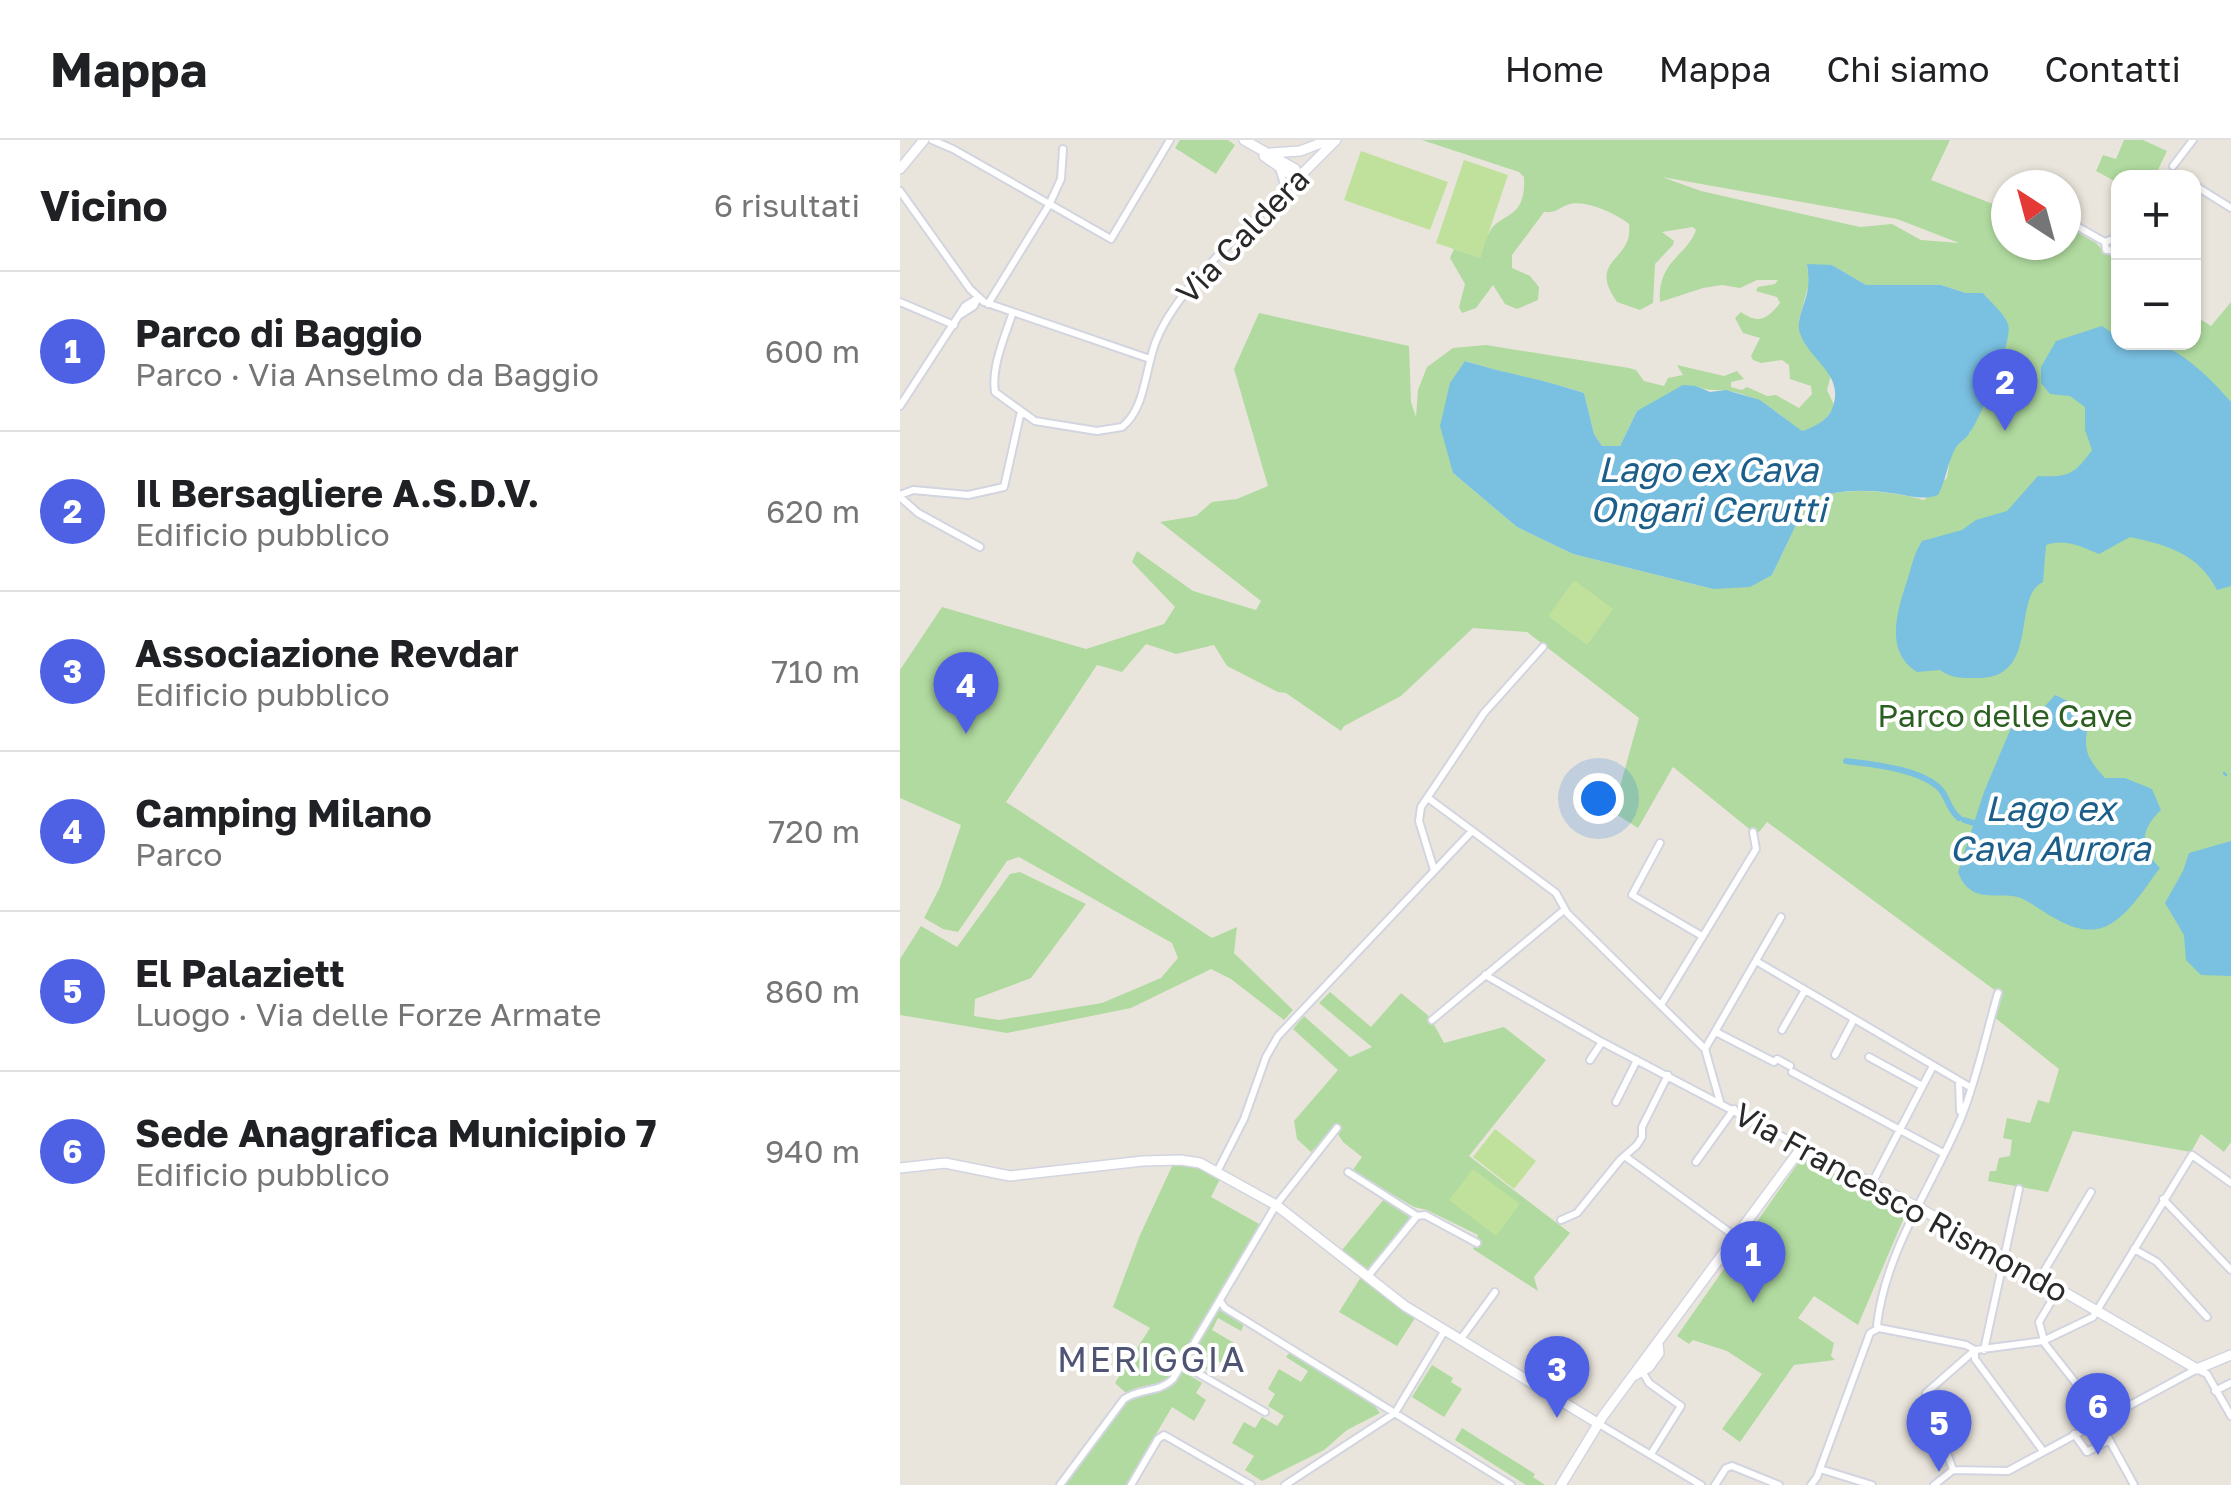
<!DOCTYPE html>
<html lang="it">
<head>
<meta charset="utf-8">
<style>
	:root { --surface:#fff; --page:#f6f6f6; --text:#202124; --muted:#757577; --line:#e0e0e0; --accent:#4e61e5 }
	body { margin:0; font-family:"Golos Text",sans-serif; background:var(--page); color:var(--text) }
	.controls { position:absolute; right:30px; top:30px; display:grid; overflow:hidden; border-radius:20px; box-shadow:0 2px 8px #0004 }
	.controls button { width:90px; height:90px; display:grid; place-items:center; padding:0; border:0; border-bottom:2px solid var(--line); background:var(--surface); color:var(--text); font:50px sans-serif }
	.compass { position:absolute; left:1091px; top:30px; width:90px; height:90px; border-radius:50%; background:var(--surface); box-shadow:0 2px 8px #0004; rotate:324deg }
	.you { position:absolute; left:698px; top:658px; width:35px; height:35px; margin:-25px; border:8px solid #fff; border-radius:50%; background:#1a73e8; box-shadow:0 0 0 15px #1a73e833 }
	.badge { display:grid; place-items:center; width:65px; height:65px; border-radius:50%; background:var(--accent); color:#fff; font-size:32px; font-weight:700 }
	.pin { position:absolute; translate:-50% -82px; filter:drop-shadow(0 2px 5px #0008) }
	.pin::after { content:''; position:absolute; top:52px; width:35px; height:30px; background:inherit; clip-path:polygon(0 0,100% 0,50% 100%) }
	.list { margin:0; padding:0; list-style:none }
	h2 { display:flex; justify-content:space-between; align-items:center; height:130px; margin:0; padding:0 40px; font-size:42px }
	h2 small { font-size:32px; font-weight:400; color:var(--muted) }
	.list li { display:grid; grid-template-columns:65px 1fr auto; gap:30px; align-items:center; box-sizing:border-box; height:160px; padding:0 40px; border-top:2px solid var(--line) }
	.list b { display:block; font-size:38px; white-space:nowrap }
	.list p { margin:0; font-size:32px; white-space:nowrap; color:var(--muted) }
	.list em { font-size:32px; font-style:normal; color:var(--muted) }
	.map { position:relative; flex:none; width:1331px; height:1345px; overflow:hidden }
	header { display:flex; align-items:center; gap:60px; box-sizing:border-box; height:140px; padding:0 50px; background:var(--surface); border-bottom:2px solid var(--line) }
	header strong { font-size:48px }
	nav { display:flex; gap:55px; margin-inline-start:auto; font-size:35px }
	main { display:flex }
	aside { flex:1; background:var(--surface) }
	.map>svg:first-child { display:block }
	.green { fill:#b0da9f; fill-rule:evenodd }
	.pitch { fill:#bfe19b }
	.water { fill:#7ac0e1 }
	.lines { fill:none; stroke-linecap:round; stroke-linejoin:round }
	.stream { stroke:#7ac0e1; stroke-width:2.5 }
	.canal { stroke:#7ac0e1; stroke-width:6 }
	.minor-casing { stroke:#d2d4e0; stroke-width:10 }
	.tertiary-casing { stroke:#d2d4e0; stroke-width:12 }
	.minor { stroke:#fff; stroke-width:6 }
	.tertiary { stroke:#fff; stroke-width:9 }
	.labels { text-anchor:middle; stroke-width:8; stroke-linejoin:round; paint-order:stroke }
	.street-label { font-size:32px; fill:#292929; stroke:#fff }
	.park-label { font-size:32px; fill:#2b5e21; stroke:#fff }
	.water-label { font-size:35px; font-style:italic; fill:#1c5e8a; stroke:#fff }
	.neighbourhood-label { font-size:35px; letter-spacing:2.5px; fill:#4f5374; stroke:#fff }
</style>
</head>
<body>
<header>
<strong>Mappa</strong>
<nav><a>Home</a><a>Mappa</a><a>Chi siamo</a><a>Contatti</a></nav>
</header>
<main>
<aside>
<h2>Vicino<small>6 risultati</small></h2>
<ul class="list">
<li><span class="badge">1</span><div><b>Parco di Baggio</b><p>Parco · Via Anselmo da Baggio</p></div><em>600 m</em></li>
<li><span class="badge">2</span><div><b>Il Bersagliere A.S.D.V.</b><p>Edificio pubblico</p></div><em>620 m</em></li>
<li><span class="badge">3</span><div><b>Associazione Revdar</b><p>Edificio pubblico</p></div><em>710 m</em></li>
<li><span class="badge">4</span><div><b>Camping Milano</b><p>Parco</p></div><em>720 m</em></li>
<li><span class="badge">5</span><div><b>El Palaziett</b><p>Luogo · Via delle Forze Armate</p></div><em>860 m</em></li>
<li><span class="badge">6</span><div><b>Sede Anagrafica Municipio 7</b><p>Edificio pubblico</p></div><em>940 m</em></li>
</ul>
</aside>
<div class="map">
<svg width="1331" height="1345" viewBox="0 0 1331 1345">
	<rect width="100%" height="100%" fill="#eae5dc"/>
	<path class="green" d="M280 0H328L335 5 316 34 275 8Z
		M522 0H1050L1031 40 1106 69V105H1166V86L1196 103 1207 115 1218 116V202H1294V175L1311 186 1331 162V1002L1324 1012 1301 994 1291 1012 1173 991 1148 1052 1088 1041 1090 1031H1096L1099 1018 1110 1016 1112 1000 1103 998 1107 978 1130 983 1138 960 1149 963 1159 929 1094 877 1100 854 867 682 859 692H853L773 627 738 688 713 672 739 578 627 492 573 488 501 556 444 586 441 591 386 553 378 552 327 526 314 505 276 514 246 504 222 532 197 525 106 662 312 798 337 787 334 813 393 870 384 880 331 839 311 829 231 868 107 893 0 875V819L21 786 57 807 110 734 120 732 186 764 131 838 75 859 74 876 99 880 202 863 261 838 278 818 272 803 119 717 107 721 58 792 43 789 24 778 40 747 61 685 0 658V530L42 467 186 509 264 484 275 467 232 422 237 411 293 451 356 470 361 461 260 382 296 376 312 362 337 359 368 346 334 229 359 173 509 206 511 262 516 277 518 250 527 227 553 208 586 205 729 228 736 230 744 241 764 246 768 238 783 235 777 225 824 236 837 231 844 239 831 242V247L842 250 847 247 867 256 876 255 899 268 912 254 911 246 890 239 889 225 882 220 861 223 853 220 851 216 860 198 843 193 835 178 841 172C858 184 867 180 880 163L877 157 856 151 858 147 875 144 878 140H857L840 148 822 145 803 148 760 162C757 121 787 116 796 90L793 87 762 92 774 101 773 105 755 124 753 163 740 170 717 162C686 118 734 122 729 84 717 74 683 58 667 65 657 69 656 73 644 72L612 115V128L630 136 639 147 638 160 617 169 605 164 593 145 576 168 562 173 559 167 565 144 550 118 554 109 580 118C583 110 584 100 589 93 602 70 626 82 624 37L619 32ZM762 37 997 79 1059 103 1021 100 992 84 960 87 801 51ZM907 125H932L966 145H1041L1066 153H1083L1108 184 1099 234 1070 293 1057 304 1050 318 1047 338 1024 360C986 350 945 346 908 360L872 435 813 449 673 414 617 387 553 333 566 221C605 235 645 239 684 253L694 294 702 306H720L737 271 796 246C809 252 815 249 828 251 858 255 879 274 902 292 916 287 929 279 934 265L927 250 931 235 899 180 909 143Z
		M1224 0H1243L1267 11 1255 36 1218 38V43L1196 31 1203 15 1216 19Z
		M430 852 471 887 501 853 530 877 544 903 604 887 646 920 569 1016 670 1093 634 1137 638 1151 573 1109 578 1095 527 1070 514 1067 452 1031 462 1017 443 1002 434 988 411 1012 397 999 394 981 438 930 393 889 404 876 450 917 472 907 419 863Z
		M903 1016 1006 1073 958 1185 914 1156 898 1178 934 1203 931 1216 935 1220 894 1225 840 1302 822 1289 862 1234 827 1211 793 1200 789 1204 777 1196Z
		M273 1024 303 1028 321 1037 311 1057 361 1085 270 1236C257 1248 240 1243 226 1253L215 1243 250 1188 213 1167 240 1095Z
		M484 1059 511 1076 469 1130 442 1110Z
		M461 1137 515 1178 497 1206 439 1172Z
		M318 1169 344 1184 341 1191 318 1178 312 1190 334 1203 322 1223 315 1220 309 1231 288 1219Z
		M389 1213 474 1265 480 1273 447 1290 424 1310 362 1341 345 1330 354 1316 332 1303 344 1282 355 1288 362 1277 377 1286 384 1276 368 1266 375 1254 368 1249 379 1229 401 1242 408 1231 386 1217Z
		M532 1225 553 1238 551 1242 562 1249 544 1277 512 1257Z
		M281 1230 302 1243 296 1253 306 1260 294 1281 272 1267 226 1345H163L226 1261 267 1249Z
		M562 1288 635 1334 633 1337 645 1345H626L555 1300Z"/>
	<path class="pitch" d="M461 11 548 42 530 90 444 60Z
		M564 20 608 35 580 118 536 103Z
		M674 440 713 469 687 505 648 476Z
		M595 989 636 1021 614 1049 573 1017Z
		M573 1029 620 1064 596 1096 549 1060Z"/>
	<path class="water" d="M907 124 932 125 966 145H1041L1066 153H1083C1090 162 1104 173 1108 184 1114 199 1080 280 1069 294 1064 301 1058 302 1054 311 1047 325 1046 340 1038 355 1021 361 1008 355 990 353 962 349 935 350 908 360L872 435 850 447 813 449 673 414 617 387 553 333 540 286 550 243 565 221C605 234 645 239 684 253L694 294 702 306H720L737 271 783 245 796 246 810 252 826 250 860 260 902 291C913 288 928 280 932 269 946 234 909 221 900 193 895 180 907 161 908 147 909 139 908 132 907 124Z
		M1202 186 1218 197V202C1229 202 1242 200 1252 202 1283 210 1311 239 1331 262V446L1317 450C1299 414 1267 405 1230 397L1199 414C1182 407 1165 398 1146 405L1143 442C1111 456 1141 539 1078 538 1064 538 1052 539 1040 530L1017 532C983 510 998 469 1008 438 1012 424 1014 414 1022 401L1062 390 1076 380 1107 371 1138 336C1169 337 1174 335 1192 310L1185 290V267L1170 256 1150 254 1141 243V227L1156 201Z
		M1155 555 1191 572C1184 605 1181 612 1205 638H1225L1252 649 1261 670C1240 690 1239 707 1260 728 1245 747 1226 781 1201 788 1173 796 1146 771 1123 759 1103 749 1071 768 1058 732L1084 652 1116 576 1127 572 1137 575Z
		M1331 701V836L1301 835 1286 820 1284 795 1265 763 1283 731 1289 713Z"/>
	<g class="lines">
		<path class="stream" d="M1324 633 1326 635"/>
		<path class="canal" d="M946 621C974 625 1015 628 1037 646 1048 654 1047 669 1059 678
			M1064 680 1074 683"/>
		<defs>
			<path id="minor" d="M32 0 53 9 211 99 270 0
				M1273 26 1293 0
				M379 28 384 44 380 54
				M1294 45 1331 68
				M0 51 70 149 84 162 250 219
				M1166 80 1205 102 1206 110 1218 111
				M1205 102 1213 99 1218 91
				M0 162 54 185
				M88 164 149 65 161 39 163 9
				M113 172C105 196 91 227 95 252L135 281 197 291 222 287C246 268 245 228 256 201 279 143 354 82 399 37
				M60 175 74 166 78 158
				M0 266 65 166 78 158
				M0 355 13 350 68 355 104 347 121 271
				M0 357 18 373 80 407
				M528 658 656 753 667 773 805 909 820 962
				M760 703 732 755 802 796
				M534 730 519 681 521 667 584 573 643 507
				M856 821 1070 947
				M585 835 702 902 902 1007
				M761 865 856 709 853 692
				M532 880 664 770
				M882 890 905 850
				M816 892 874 922 877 919 890 926
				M805 909 881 777
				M935 915 954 879
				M969 917 1022 946
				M690 920 702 902
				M892 932 1043 1013
				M1059 943 1060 971
				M716 962 737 920
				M726 1017 836 1097
				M796 1022 834 969
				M318 1030 344 979 366 917 378 896 572 691
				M448 1032 517 1076 525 1075 577 1103
				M971 1045 1033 926
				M1263 1059 1331 1130
				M661 1080 677 1073 720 1020 737 1005 742 997V987L768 935
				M1234 1109 1257 1122 1307 1177
				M468 1136 517 1076
				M1140 1138 1191 1052
				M1158 1150 1139 1182 1145 1204 1204 1279
				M320 1161 325 1168 611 1345
				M979 1188 1066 1205 1075 1210 1143 1201 1193 1177 1292 1015 1331 1043
				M979 1188 977 1185C986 1109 1032 1047 1061 978 1077 939 1086 894 1098 853
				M560 1200 595 1152
				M1084 1210 1119 1049
				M1075 1211V1219L1143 1311
				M282 1224 365 1272
				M742 1231 749 1243 781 1266 751 1314
				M1315 1251 1331 1243
				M1199 1281 1234 1345
				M699 1284 801 1345
				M1174 1294 1187 1312 1209 1300
				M920 1329 972 1345
				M1053 1330 1026 1253 1075 1210
				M160 1345 224 1259C240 1248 259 1253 273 1239L376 1065 437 988
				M231 1345 258 1299 264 1295 351 1345
				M385 1345 495 1273 545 1190
				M815 1345 826 1328 832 1326 879 1345
				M911 1345 917 1337 970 1193 979 1188
				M1034 1345 1053 1330 1108 1331 1297 1229 1307 1234 1331 1276"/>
			<path id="tertiary" d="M344 0 395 29 400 36
				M371 13 400 11 429 0
				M364 16 391 35 400 36
				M0 29 24 0
				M400 36 436 0
				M0 1028 45 1023 110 1036 243 1021 281 1020 300 1023 376 1065 505 1166 699 1284
				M735 1235 749 1227 759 1213 758 1204
				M661 1345 703 1276 902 1007 1021 1069 1297 1229 1331 1215"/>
		</defs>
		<use href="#minor" class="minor-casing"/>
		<use href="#tertiary" class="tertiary-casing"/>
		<use href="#minor" class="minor"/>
		<use href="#tertiary" class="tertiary"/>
	</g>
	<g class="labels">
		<g class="street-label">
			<text transform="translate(343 96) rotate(-46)" y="11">Via Caldera</text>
			<text transform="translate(1001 1063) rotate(29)" y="11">Via Francesco Rismondo</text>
		</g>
		<g class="park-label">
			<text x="1105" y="587">Parco delle Cave</text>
		</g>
		<g class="water-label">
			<text x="808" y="342">Lago ex Cava<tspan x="808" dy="40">Ongari Cerutti</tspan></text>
			<text x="1150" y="681">Lago ex<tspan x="1150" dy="40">Cava Aurora</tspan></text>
		</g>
		<g class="neighbourhood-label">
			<text x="252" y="1232">MERIGGIA</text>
		</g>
	</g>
</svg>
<div class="controls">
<button>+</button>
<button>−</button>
</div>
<svg class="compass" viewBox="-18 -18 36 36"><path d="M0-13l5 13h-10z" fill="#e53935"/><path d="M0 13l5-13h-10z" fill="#757577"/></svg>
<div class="you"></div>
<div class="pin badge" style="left:853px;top:1163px">1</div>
<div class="pin badge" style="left:1105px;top:291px">2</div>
<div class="pin badge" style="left:657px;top:1278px">3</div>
<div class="pin badge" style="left:66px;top:594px">4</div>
<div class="pin badge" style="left:1039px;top:1332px">5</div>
<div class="pin badge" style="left:1198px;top:1315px">6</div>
</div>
</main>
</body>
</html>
